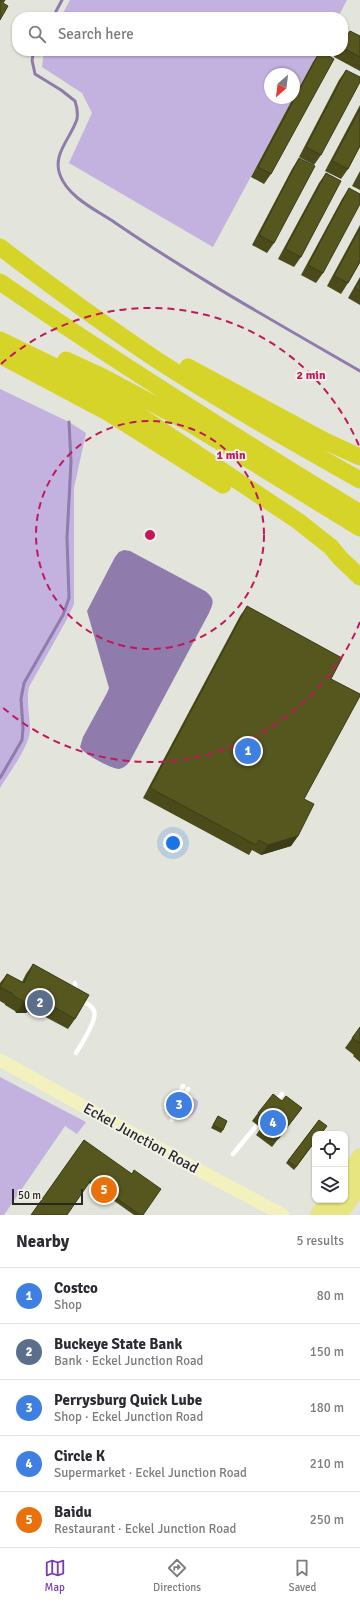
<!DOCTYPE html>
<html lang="en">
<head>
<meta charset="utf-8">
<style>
	:root { --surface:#fff; --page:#f2f2f3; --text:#2b2b33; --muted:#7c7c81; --line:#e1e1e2; --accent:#783db3 }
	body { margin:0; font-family:Signika,sans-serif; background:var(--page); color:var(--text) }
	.controls { position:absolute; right:12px; bottom:12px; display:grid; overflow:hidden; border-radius:8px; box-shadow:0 1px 3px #0004 }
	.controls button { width:36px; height:36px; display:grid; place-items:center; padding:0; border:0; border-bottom:1px solid var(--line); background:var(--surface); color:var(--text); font:20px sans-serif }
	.compass { position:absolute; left:264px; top:68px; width:36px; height:36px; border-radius:50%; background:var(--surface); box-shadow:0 1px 3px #0004; rotate:208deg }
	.scale { position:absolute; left:12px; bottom:10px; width:71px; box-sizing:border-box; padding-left:4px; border:2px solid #282925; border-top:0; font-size:11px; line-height:14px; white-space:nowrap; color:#282925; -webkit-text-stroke:3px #f1f1e9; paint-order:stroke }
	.you { position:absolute; left:173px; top:843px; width:14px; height:14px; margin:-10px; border:3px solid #fff; border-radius:50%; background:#1a73e8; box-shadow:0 0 0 6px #1a73e833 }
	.badge { display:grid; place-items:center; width:26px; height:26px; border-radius:50%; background:var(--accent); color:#fff; font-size:13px; font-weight:700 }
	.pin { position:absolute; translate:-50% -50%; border:2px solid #fff; box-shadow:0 1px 4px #0006 }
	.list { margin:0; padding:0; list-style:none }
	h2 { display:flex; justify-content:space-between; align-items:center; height:52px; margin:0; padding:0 16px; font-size:17px }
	h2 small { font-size:13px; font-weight:400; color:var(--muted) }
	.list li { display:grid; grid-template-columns:26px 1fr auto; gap:12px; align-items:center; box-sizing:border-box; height:56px; padding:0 16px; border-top:1px solid var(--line) }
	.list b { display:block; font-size:15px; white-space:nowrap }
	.list p { margin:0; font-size:13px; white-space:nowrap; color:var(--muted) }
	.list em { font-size:13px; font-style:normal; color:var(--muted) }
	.icon { flex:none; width:22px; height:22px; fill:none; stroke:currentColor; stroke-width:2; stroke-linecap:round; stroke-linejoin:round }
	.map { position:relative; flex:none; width:360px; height:1215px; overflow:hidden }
	.search { position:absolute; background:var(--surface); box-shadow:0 1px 3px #0004; left:12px; right:12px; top:12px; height:44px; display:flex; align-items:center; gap:10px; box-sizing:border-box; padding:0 14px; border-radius:16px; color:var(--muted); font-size:15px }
	.sheet { height:332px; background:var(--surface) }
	nav { display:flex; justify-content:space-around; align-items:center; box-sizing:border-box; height:56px; border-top:1px solid var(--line); background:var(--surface); font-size:11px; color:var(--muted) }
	nav a { display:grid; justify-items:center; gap:2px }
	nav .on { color:var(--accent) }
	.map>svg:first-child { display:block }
	.green { fill:#c3b1df }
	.water { fill:#8f7bac }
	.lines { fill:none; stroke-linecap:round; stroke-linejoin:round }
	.stream { stroke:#8f7bac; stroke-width:3 }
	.lane { stroke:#fff; stroke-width:4.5 }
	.secondary { stroke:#f3f2bf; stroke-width:13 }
	.primary { stroke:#e7e57f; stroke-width:14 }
	.highway { stroke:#d7d429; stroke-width:17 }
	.wall { fill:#4a4a1b }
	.shaded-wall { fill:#3c3c16 }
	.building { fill:#56561f; stroke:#3c3c16 }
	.ring { fill:none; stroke:#c2185b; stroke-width:2; stroke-dasharray:7 5 }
	.labels { text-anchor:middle; stroke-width:4; stroke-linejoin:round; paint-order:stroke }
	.street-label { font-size:15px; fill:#282925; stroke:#f1f1e9 }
	.centre { fill:#c2185b; stroke:#f1f1e9; stroke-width:2 }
	.ring-label { font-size:12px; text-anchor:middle; font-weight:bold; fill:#c2185b; stroke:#f1f1e9; stroke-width:4; stroke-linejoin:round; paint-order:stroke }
</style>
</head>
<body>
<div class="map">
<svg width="360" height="1215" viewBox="0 0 360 1215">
	<rect width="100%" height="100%" fill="#e3e4db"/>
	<path class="green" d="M70 0H347L338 17H61Z
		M44 51H319L294 97V74H270V98H293L213 247 69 163 92 113 82 93 42 67Z
		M0 389 69 422 86 433 74 488V604L67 619 29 687C26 702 30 715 30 730 29 747 9 773 0 788Z
		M0 1077 86 1122 77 1134 65 1126 4 1215H0Z
		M194 1098 198 1101C199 1110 190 1119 181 1119L180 1116 189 1099Z"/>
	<path class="water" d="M124 550 130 551 205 591C215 599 214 602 209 613L130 761C127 765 124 768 119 769 112 769 83 754 80 747L83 737 107 693 109 688 87 611 115 557 119 552Z"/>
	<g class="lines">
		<path class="stream" d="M53 17 62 0
			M34 51 32 60 35 74 61 90 75 101C77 107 78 113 77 119 71 138 52 154 60 175 68 197 96 210 114 222 193 276 277 323 360 371
			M0 778 22 740 23 728 21 699 24 683 63 615 69 598 67 538 71 462 69 422"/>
		<path class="lane" d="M75 983 76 994
			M76 1053C81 1045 98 1019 94 1011 92 1005 85 1002 80 1000
			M178 1097 183 1086
			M182 1100 188 1089
			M275 1102 282 1094
			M169 1114 172 1108
			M172 1120 177 1111
			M233 1154 257 1125"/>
		<path class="secondary" d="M0 1060 191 1166 283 1215"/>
		<path class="primary" d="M345 1176 360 1155
			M345 1193 360 1172
			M317 1215 327 1200
			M329 1215 340 1200
			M340 1215 360 1188"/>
		<path class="highway" d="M0 247C51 286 103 324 157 360 223 403 292 442 360 480
			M0 282C117 363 239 439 360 513
			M0 340 74 376 98 389 146 420 298 521 331 547 340 558 360 577
			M0 355 109 413 223 485
			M66 360 103 377 189 423 360 528
			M188 367 325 441 360 457"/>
	</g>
	<path class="wall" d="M350 31 360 36V71L334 57 337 51H343V40Z
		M320 51 271 174 264 184 251 177 293 98H294V97L313 62Z
		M346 70 321 155 314 165 299 157 339 80Z
		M360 105V146L348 169 341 179 325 171Z
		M299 158 274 243 267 253 252 245 292 169Z
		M360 171V190L352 186Z
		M326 173 301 257 294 267 278 259 319 183Z
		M349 188 323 273 316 283 301 275 342 199Z
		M360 225V262L348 283 341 294 327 286Z
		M360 277V305L348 298Z
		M247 606 331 679 304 799 298 836 291 846 261 855 252 850 249 855 143 798 240 616Z
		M33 964 75 1019 68 1029 38 1013 36 1017 27 1012 26 1013H16L15 1011 5 1005V1004L0 1001V983L7 974 22 982 26 974Z
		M360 1027V1062L353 1056 354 1055 345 1048Z
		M177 1094 184 1111 182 1114 170 1107Z
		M282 1101 302 1108 272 1147 256 1135 261 1128 252 1121 258 1113Z
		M218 1116 223 1130 221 1133 211 1128Z
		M319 1120 315 1142 294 1170 286 1163Z
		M84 1140 143 1215H134L89 1183 31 1215Z"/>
	<path class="shaded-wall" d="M298 836 291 846 261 855 268 845Z
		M23 1003H33L26 1013H16Z"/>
	<path class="building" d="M0 0H5L3 3 8 6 0 20Z
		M350 31 360 36V57L343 48V43Z
		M320 51 334 59 271 174 258 167Z
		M346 70 360 77V82L321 155 306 147Z
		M360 109V146L348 169 332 161Z
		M299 158 315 166 274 243 259 235Z
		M326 173 341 181 301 257 285 249Z
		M349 188 360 194V204L323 273 308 265Z
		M360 228V262L348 283 334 276Z
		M360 280V291L355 288Z
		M247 606 342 658 331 679 360 694V696L304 799 314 804 298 836 268 845 259 840 256 845 150 788Z
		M33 964 89 995 75 1019 45 1002 43 1007 32 1000 33 1003H23V1001L12 995 13 994 0 987 7 974 24 983Z
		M360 1027V1043L352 1038Z
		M177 1094 189 1100 184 1111 172 1105Z
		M273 1094 282 1101 286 1096 302 1108 278 1139 261 1127 266 1120 258 1113Z
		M218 1116 227 1121 223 1130 213 1125Z
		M319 1120 327 1126 321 1134H315V1141L296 1167 288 1161Z
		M84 1140 132 1174 134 1170 161 1189 143 1215H140L91 1180 67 1215H31Z"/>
	<g class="ring">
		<circle cx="150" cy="535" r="114"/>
		<path d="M360 622A227 227 0 0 1 1 706M1 364A227 227 0 0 1 360 448"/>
	</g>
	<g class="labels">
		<g class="street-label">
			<text transform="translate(141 1138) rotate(29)" y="5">Eckel Junction Road</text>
		</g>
	</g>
	<circle cx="150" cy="535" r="6" class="centre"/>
	<g class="ring-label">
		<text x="311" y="379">2 min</text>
		<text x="231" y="459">1 min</text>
	</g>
</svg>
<div class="controls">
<button><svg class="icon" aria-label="locate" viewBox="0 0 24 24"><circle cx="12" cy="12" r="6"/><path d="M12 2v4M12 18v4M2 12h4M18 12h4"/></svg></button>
<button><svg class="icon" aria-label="layers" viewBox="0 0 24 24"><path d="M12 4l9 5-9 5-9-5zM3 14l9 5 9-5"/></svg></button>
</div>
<svg class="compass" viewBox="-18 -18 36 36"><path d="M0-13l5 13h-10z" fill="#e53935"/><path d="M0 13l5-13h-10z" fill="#7c7c81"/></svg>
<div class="scale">50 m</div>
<div class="you"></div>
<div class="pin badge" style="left:248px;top:751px;background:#3f7fe0">1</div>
<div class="pin badge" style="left:40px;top:1003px;background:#5c6f8a">2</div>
<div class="pin badge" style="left:179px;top:1105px;background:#3f7fe0">3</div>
<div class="pin badge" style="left:273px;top:1123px;background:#3f7fe0">4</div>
<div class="pin badge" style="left:104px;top:1190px;background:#e8710a">5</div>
<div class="search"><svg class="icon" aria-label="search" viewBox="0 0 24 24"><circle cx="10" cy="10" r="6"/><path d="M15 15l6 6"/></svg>Search here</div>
</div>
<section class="sheet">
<h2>Nearby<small>5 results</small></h2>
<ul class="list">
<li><span class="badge" style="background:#3f7fe0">1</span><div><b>Costco</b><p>Shop</p></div><em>80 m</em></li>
<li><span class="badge" style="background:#5c6f8a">2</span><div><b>Buckeye State Bank</b><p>Bank · Eckel Junction Road</p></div><em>150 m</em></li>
<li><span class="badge" style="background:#3f7fe0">3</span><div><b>Perrysburg Quick Lube</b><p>Shop · Eckel Junction Road</p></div><em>180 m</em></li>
<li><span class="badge" style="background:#3f7fe0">4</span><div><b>Circle K</b><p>Supermarket · Eckel Junction Road</p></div><em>210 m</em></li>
<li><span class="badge" style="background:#e8710a">5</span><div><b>Baidu</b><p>Restaurant · Eckel Junction Road</p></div><em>250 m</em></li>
</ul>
</section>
<nav>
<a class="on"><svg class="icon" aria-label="map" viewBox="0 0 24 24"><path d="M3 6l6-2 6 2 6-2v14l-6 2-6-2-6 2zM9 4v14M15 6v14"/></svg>Map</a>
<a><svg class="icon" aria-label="directions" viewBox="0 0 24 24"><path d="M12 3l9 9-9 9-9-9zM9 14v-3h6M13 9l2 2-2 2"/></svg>Directions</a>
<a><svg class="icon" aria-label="saved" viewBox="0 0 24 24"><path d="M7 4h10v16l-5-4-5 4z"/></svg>Saved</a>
</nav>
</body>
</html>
